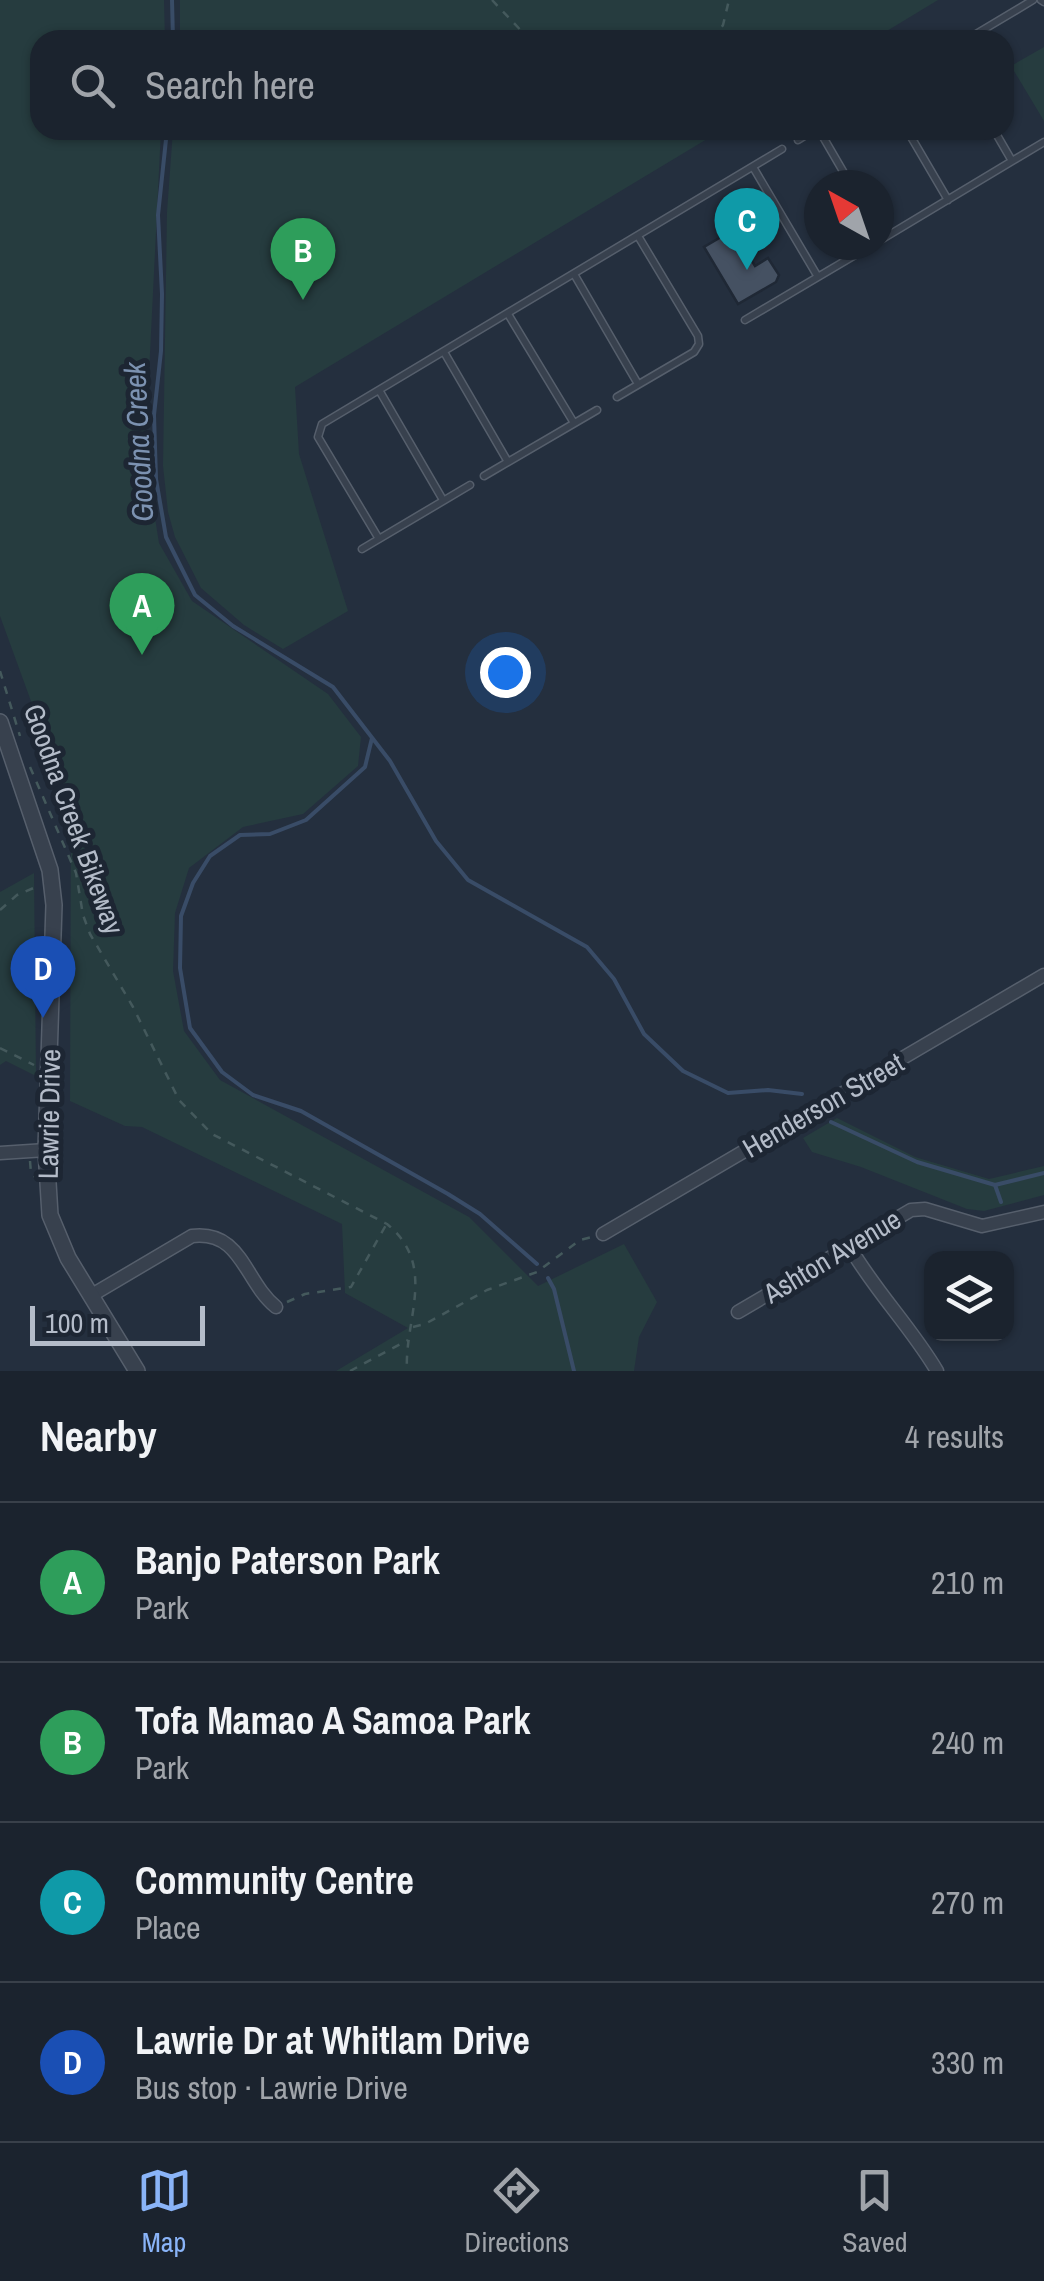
<!DOCTYPE html>
<html lang="en">
<head>
<meta charset="utf-8">
<style>
	:root { --surface:#1b232e; --page:#282f3a; --text:#f1f3f6; --muted:#a0a4aa; --line:#39404a; --accent:#8ab4f8 }
	body { margin:0; font-family:"Archivo Narrow",sans-serif; background:var(--page); color:var(--text) }
	.controls { position:absolute; right:30px; bottom:30px; display:grid; overflow:hidden; border-radius:20px; box-shadow:0 2px 8px #0004 }
	.controls button { width:90px; height:90px; display:grid; place-items:center; padding:0; border:0; border-bottom:2px solid var(--line); background:var(--surface); color:var(--text); font:50px sans-serif }
	.compass { position:absolute; left:804px; top:170px; width:90px; height:90px; border-radius:50%; background:var(--surface); box-shadow:0 2px 8px #0004; rotate:320deg }
	.scale { position:absolute; left:30px; bottom:25px; width:175px; box-sizing:border-box; padding-left:10px; border:5px solid #b4bcc9; border-top:0; font-size:28px; line-height:35px; white-space:nowrap; color:#b4bcc9; -webkit-text-stroke:8px #1d2633; paint-order:stroke }
	.you { position:absolute; left:505px; top:672px; width:35px; height:35px; margin:-25px; border:8px solid #fff; border-radius:50%; background:#1a73e8; box-shadow:0 0 0 15px #1a73e833 }
	.badge { display:grid; place-items:center; width:65px; height:65px; border-radius:50%; background:var(--accent); color:#fff; font-size:32px; font-weight:700 }
	.pin { position:absolute; translate:-50% -82px; filter:drop-shadow(0 2px 5px #0008) }
	.pin::after { content:''; position:absolute; top:52px; width:35px; height:30px; background:inherit; clip-path:polygon(0 0,100% 0,50% 100%) }
	.list { margin:0; padding:0; list-style:none }
	h2 { display:flex; justify-content:space-between; align-items:center; height:130px; margin:0; padding:0 40px; font-size:42px }
	h2 small { font-size:32px; font-weight:400; color:var(--muted) }
	.list li { display:grid; grid-template-columns:65px 1fr auto; gap:30px; align-items:center; box-sizing:border-box; height:160px; padding:0 40px; border-top:2px solid var(--line) }
	.list b { display:block; font-size:38px; white-space:nowrap }
	.list p { margin:0; font-size:32px; white-space:nowrap; color:var(--muted) }
	.list em { font-size:32px; font-style:normal; color:var(--muted) }
	.icon { flex:none; width:55px; height:55px; fill:none; stroke:currentColor; stroke-width:2; stroke-linecap:round; stroke-linejoin:round }
	.map { position:relative; flex:none; width:1044px; height:1371px; overflow:hidden }
	.search { position:absolute; background:var(--surface); box-shadow:0 2px 8px #0004; left:30px; right:30px; top:30px; height:110px; display:flex; align-items:center; gap:25px; box-sizing:border-box; padding:0 35px; border-radius:30px; color:var(--muted); font-size:38px }
	.sheet { height:770px; background:var(--surface) }
	nav { display:flex; justify-content:space-around; align-items:center; box-sizing:border-box; height:140px; border-top:2px solid var(--line); background:var(--surface); font-size:28px; color:var(--muted) }
	nav a { display:grid; justify-items:center; gap:5px }
	nav .on { color:var(--accent) }
	.map>svg:first-child { display:block }
	.green { fill:#263c3f }
	.lines { fill:none; stroke-linecap:round; stroke-linejoin:round }
	.stream { stroke:#394c67; stroke-width:4 }
	.building { fill:#455162; stroke:#1f2835; stroke-width:2.5 }
	.service-casing { stroke:#565f6c; stroke-width:9 }
	.minor-casing { stroke:#565f6c; stroke-width:15 }
	.tertiary-casing { stroke:#565f6c; stroke-width:18 }
	.path { stroke:#44595c; stroke-width:2.5; stroke-dasharray:8 8; stroke-linecap:butt }
	.service { stroke:#38414e; stroke-width:6 }
	.minor { stroke:#38414e; stroke-width:12 }
	.tertiary { stroke:#38414e; stroke-width:15 }
	.labels { text-anchor:middle; stroke-width:10; stroke-linejoin:round; paint-order:stroke }
	.street-label { font-size:28px; fill:#b4bcc9; stroke:#1d2633 }
	.water-label { font-size:30px; font-style:italic; fill:#7c92b1; stroke:#1d2633 }
</style>
</head>
<body>
<div class="map">
<svg width="1044" height="1371" viewBox="0 0 1044 1371">
	<rect width="100%" height="100%" fill="#242f3e"/>
	<path class="green" d="M0 0H164L165 40H40V130H161L145 455 159 543 192 601 328 694 361 737 358 766 303 814 243 827 189 868 175 913 173 971 184 1031 220 1080 469 1217 538 1286 624 1244 657 1302 639 1337 634 1371H336L408 1328 345 1293 342 1224 142 1127 125 1126 70 1101 71 811 0 616Z
		M180 0H938L872 40H180Z
		M1044 47V121L1011 66Z
		M173 130H722L295 387 299 454 348 611 283 649 244 625 201 588 175 537 168 512 163 466 167 212Z
		M34 873 36 1076 6 1061 0 1065V892Z
		M837 1118 915 1157 989 1179 1044 1166V1195L984 1211 967 1209 861 1167 812 1152 803 1138Z"/>
	<g class="lines">
		<path class="stream" d="M172 0 173 40
			M167 130 158 215 162 294 161 351 154 415 156 479 166 537 195 595 233 626 333 687 390 761 436 841 468 880 587 947 614 979 644 1034 683 1071 728 1093 768 1090 802 1094
			M372 738 365 767 306 820 270 834 240 835 210 856 193 883 181 916 180 968 190 1028 222 1072 253 1095 301 1111 448 1194 480 1214 537 1264
			M831 1122 917 1162 995 1185 1044 1173
			M995 1185 1001 1202
			M548 1278 554 1289 574 1371"/>
	</g>
	<path class="building" d="M733 230 755 266 768 258 779 275 776 282 738 304 704 247Z"/>
	<g class="lines">
		<defs>
			<path id="service" d="M1041 0 1044 2
				M966 40 1033 0
				M819 130 851 185
				M907 130 948 200
				M994 130 1012 161
				M798 140 814 130
				M753 167 818 277
				M879 241 1044 142
				M574 274 638 384
				M508 314 574 423
				M745 320 872 245
				M444 352 508 462
				M379 390 443 500
				M617 397 694 352 699 344 698 336 638 236
				M484 476 597 410
				M379 539 318 437 322 424 782 149
				M362 549 470 485"/>
			<path id="minor" d="M0 1153 46 1150
				M603 1234 1044 975
				M849 1246C875 1291 911 1327 937 1371
				M92 1295 192 1236C242 1230 244 1281 276 1307
				M738 1312 911 1210 925 1209 982 1226 1044 1212"/>
			<path id="tertiary" d="M0 722 50 870 54 905 46 1150 50 1215 68 1258 137 1371"/>
		</defs>
		<use href="#service" class="service-casing"/>
		<use href="#minor" class="minor-casing"/>
		<use href="#tertiary" class="tertiary-casing"/>
		<path class="path" d="M492 0 530 40
			M713 40 723 25 729 0
			M0 671 20 736
			M30 767 76 873 83 915 90 934 133 1007 179 1100 212 1134 387 1224C438 1266 404 1319 407 1371
			M0 910 17 895 36 887
			M0 1048 34 1065
			M30 1161 31 1173 35 1177
			M287 1302 305 1294 351 1287 386 1225
			M413 1327 425 1324 487 1290 537 1272 580 1240 592 1237
			M350 1371 408 1340"/>
		<use href="#service" class="service"/>
		<use href="#minor" class="minor"/>
		<use href="#tertiary" class="tertiary"/>
	</g>
	<g class="labels">
		<g class="street-label">
			<text transform="translate(74 819) rotate(70)" y="10">Goodna Creek Bikeway</text>
			<text transform="translate(823 1105) rotate(-30)" y="10">Henderson Street</text>
			<text transform="translate(49 1114) rotate(-89)" y="10">Lawrie Drive</text>
			<text transform="translate(832 1256) rotate(-31)" y="10">Ashton Avenue</text>
		</g>
		<g class="water-label">
			<text transform="translate(139 442) rotate(-93)" y="10">Goodna Creek</text>
		</g>
	</g>
</svg>
<div class="controls">
<button><svg class="icon" aria-label="layers" viewBox="0 0 24 24"><path d="M12 4l9 5-9 5-9-5zM3 14l9 5 9-5"/></svg></button>
</div>
<svg class="compass" viewBox="-18 -18 36 36"><path d="M0-13l5 13h-10z" fill="#e53935"/><path d="M0 13l5-13h-10z" fill="#a0a4aa"/></svg>
<div class="scale">100 m</div>
<div class="you"></div>
<div class="pin badge" style="left:142px;top:655px;background:#2e9e5b">A</div>
<div class="pin badge" style="left:303px;top:300px;background:#2e9e5b">B</div>
<div class="pin badge" style="left:747px;top:270px;background:#0f9aa8">C</div>
<div class="pin badge" style="left:43px;top:1018px;background:#1a4fb4">D</div>
<div class="search"><svg class="icon" aria-label="search" viewBox="0 0 24 24"><circle cx="10" cy="10" r="6"/><path d="M15 15l6 6"/></svg>Search here</div>
</div>
<section class="sheet">
<h2>Nearby<small>4 results</small></h2>
<ul class="list">
<li><span class="badge" style="background:#2e9e5b">A</span><div><b>Banjo Paterson Park</b><p>Park</p></div><em>210 m</em></li>
<li><span class="badge" style="background:#2e9e5b">B</span><div><b>Tofa Mamao A Samoa Park</b><p>Park</p></div><em>240 m</em></li>
<li><span class="badge" style="background:#0f9aa8">C</span><div><b>Community Centre</b><p>Place</p></div><em>270 m</em></li>
<li><span class="badge" style="background:#1a4fb4">D</span><div><b>Lawrie Dr at Whitlam Drive</b><p>Bus stop · Lawrie Drive</p></div><em>330 m</em></li>
</ul>
</section>
<nav>
<a class="on"><svg class="icon" aria-label="map" viewBox="0 0 24 24"><path d="M3 6l6-2 6 2 6-2v14l-6 2-6-2-6 2zM9 4v14M15 6v14"/></svg>Map</a>
<a><svg class="icon" aria-label="directions" viewBox="0 0 24 24"><path d="M12 3l9 9-9 9-9-9zM9 14v-3h6M13 9l2 2-2 2"/></svg>Directions</a>
<a><svg class="icon" aria-label="saved" viewBox="0 0 24 24"><path d="M7 4h10v16l-5-4-5 4z"/></svg>Saved</a>
</nav>
</body>
</html>
